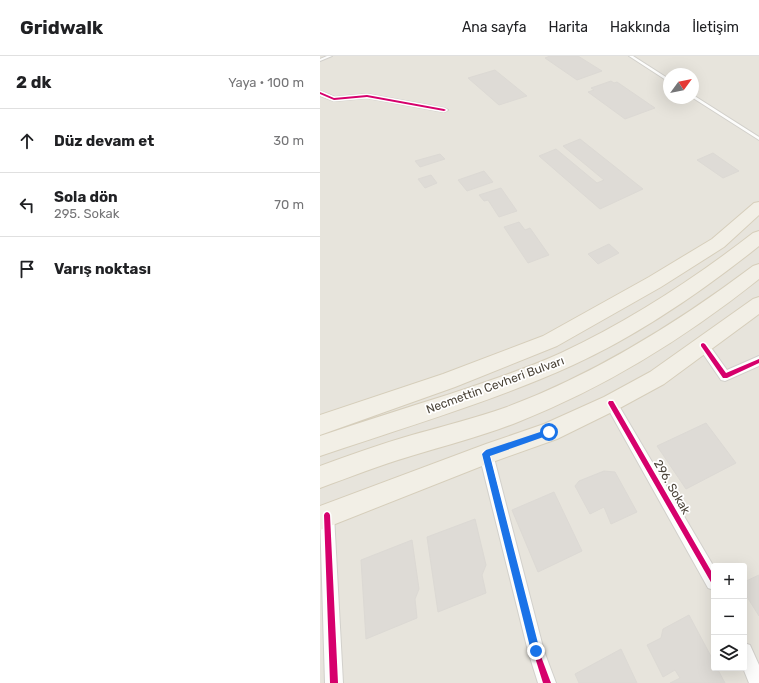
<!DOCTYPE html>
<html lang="tr">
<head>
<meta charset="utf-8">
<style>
	:root { --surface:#fff; --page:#f6f6f6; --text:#202124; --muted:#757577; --line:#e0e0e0 }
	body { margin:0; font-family:Rubik,sans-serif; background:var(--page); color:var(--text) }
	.controls { position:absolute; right:12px; bottom:12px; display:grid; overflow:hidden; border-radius:4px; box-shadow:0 4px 16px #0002 }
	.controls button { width:36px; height:36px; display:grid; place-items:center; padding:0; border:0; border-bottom:1px solid var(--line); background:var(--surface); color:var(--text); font:20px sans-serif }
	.compass { position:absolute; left:343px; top:12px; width:36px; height:36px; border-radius:50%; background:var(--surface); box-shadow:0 4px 16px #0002; rotate:57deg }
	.stop { position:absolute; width:12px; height:12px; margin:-9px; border:3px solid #1a73e8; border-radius:50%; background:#fff }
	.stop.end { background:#1a73e8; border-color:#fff; box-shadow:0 1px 4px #0008 }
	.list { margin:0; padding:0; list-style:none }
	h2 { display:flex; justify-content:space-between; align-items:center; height:52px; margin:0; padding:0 16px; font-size:17px }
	h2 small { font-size:13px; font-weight:400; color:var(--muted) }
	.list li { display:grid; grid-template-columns:26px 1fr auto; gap:12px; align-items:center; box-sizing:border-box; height:64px; padding:0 16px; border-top:1px solid var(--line) }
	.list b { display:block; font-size:15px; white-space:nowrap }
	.list p { margin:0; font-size:13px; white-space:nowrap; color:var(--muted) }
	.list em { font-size:13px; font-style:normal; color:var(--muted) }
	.icon { flex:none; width:22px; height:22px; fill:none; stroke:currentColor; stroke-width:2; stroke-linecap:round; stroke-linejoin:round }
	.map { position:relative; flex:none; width:439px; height:627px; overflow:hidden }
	header { display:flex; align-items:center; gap:24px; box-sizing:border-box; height:56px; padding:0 20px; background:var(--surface); border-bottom:1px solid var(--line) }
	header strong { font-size:19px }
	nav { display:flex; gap:22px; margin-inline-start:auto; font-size:14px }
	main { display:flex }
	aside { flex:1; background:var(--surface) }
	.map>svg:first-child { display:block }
	.residential { fill:#e7e4dc; fill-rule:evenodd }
	.building { fill:#dedbd6; stroke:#dcd9d4 }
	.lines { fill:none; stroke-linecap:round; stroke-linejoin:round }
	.service-casing { stroke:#d2d0cb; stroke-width:2 }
	.minor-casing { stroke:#d2d0cb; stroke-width:2 }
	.primary-casing { stroke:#d6cebb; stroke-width:2 }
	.service { fill:#fdfdfc; fill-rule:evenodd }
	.minor { fill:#fdfdfc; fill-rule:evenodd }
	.primary { fill:#f2efe6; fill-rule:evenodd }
	.cycleway-casing { stroke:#fff; stroke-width:3 }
	.cycleway { fill:#d6006c; fill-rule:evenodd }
	.route { fill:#1a73e8 }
	.labels { text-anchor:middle; stroke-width:3.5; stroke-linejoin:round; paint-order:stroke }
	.street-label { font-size:12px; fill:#4b4439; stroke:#fff }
</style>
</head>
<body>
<header>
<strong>Gridwalk</strong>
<nav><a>Ana sayfa</a><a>Harita</a><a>Hakkında</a><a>İletişim</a></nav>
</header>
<main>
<aside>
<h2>2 dk<small>Yaya · 100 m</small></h2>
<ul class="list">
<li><svg class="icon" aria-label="ahead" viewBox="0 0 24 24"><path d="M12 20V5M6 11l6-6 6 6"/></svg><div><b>Düz devam et</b></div><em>30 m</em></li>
<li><svg class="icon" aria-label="left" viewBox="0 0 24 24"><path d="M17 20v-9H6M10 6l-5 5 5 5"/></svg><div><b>Sola dön</b><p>295. Sokak</p></div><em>70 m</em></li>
<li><svg class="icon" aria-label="arrive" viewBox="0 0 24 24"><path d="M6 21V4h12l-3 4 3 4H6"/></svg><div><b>Varış noktası</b></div></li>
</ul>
</aside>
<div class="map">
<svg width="439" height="627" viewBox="0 0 439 627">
	<rect width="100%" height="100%" fill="#f4f2ee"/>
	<path class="residential" d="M0 0H439V627H0ZM349 18H373V42H349ZM394 510H424V612H394Z"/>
	<path class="building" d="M230 0H258L282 15 257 24 225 2Z
		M175 14 207 40 179 49 148 22Z
		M291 25 294 27 297 26 335 52 305 63 268 36 274 34 271 32Z
		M260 83 323 133 280 153 219 100 236 93 277 127 284 124 243 90Z
		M393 97 419 115 403 122 377 104Z
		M120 98 125 103 100 111 95 105Z
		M164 115 173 126 147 135 138 124Z
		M111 119 117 127 105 132 98 123Z
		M181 132 197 155 179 161 168 144 164 145 159 139Z
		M199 166 205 174 210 172 229 199 208 207 184 171Z
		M289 188 299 197 278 208 268 198Z
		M386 367 416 407 366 433 337 390Z
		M284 415 295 416 317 456 291 468 284 451 270 458 255 430 259 425Z
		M234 436 262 495 218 516 192 454Z
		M155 463 166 509 162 519 166 537 118 556 107 481Z
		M92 484 99 533 95 543 97 562 46 583 41 504Z
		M439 519V560L424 536V526Z
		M369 559 394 606V612H397L405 627H350L360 622 355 614 343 621 327 589 341 582 343 573Z
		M301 593 317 627H259L255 618Z"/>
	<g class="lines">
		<defs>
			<path id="service" d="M7 0H12L0 5V3Z
				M309 0H313L349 23V26Z
				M373 39 439 81V84L373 42Z"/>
			<path id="minor" d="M0 35 15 41 47 38 124 52 128 54 124 56 47 42 14 45 0 40Z
				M383 284 387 286 407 314 439 300V310L405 325 401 324 377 289 379 286Z
				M291 341 295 343 394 511V534L388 532 287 351 285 347 287 343Z
				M166 392 171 394 173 398 224 595 236 627H218L208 595 159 398 161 394Z
				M7 452 12 454 14 459 23 627H5L0 458 2 454Z
				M424 587 430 589 439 609V627H429L423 612Z"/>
			<path id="primary" d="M439 146V159L404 191 341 231 237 290 135 331 0 379V359L123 318 223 280 329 221 392 183 434 147Z
				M439 175V190C384 234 317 280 253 309 172 346 85 371 0 400V380C42 366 85 352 127 339 165 326 204 314 241 297 309 265 374 223 433 177Z
				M439 208V223C365 282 286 331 198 366 163 380 127 389 91 400 60 409 30 421 0 432V410C30 399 61 388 92 379 124 370 156 362 187 351 277 317 357 267 433 210Z
				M439 241V258L344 328 298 353 237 383 167 408 0 474V450L166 388 224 368 284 341 330 316 433 243Z"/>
		</defs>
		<use href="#service" class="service-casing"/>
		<use href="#minor" class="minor-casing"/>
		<use href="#primary" class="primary-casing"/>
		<use href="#service" class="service"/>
		<use href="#minor" class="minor"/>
		<use href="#primary" class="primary"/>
		<defs>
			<path id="cycleway" d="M0 36 14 42 47 39 124 53 126 54 124 55 47 41 14 44 0 38Z
				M383 287 385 288 406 317 439 303V307L407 322H403L381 290V288Z
				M289 345H293L394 520V529L392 528 289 349 288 347Z
				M166 395 168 396 169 398 219 595 231 627H223L213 595 163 398 164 396Z
				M7 456 9 457 10 459 18 627H10L4 459 5 457Z"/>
		</defs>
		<use href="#cycleway" class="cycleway-casing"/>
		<use href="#cycleway" class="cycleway"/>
	</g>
	<path class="route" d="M229 373 232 374V378L170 400 220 595 219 598 216 599 213 598 211 595 162 398 166 394Z"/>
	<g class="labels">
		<g class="street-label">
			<text transform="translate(175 329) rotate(-20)" y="4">Necmettin Cevheri Bulvarı</text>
			<text transform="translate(352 431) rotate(60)" y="4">296. Sokak</text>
		</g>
	</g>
</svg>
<div class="controls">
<button>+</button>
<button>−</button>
<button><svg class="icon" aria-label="layers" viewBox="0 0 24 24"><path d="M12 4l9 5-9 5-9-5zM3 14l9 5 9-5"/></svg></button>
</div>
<svg class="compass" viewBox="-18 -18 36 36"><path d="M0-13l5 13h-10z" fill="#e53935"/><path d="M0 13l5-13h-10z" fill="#757577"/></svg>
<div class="stop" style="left:229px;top:376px"></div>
<div class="stop end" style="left:216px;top:595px"></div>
</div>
</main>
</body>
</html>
